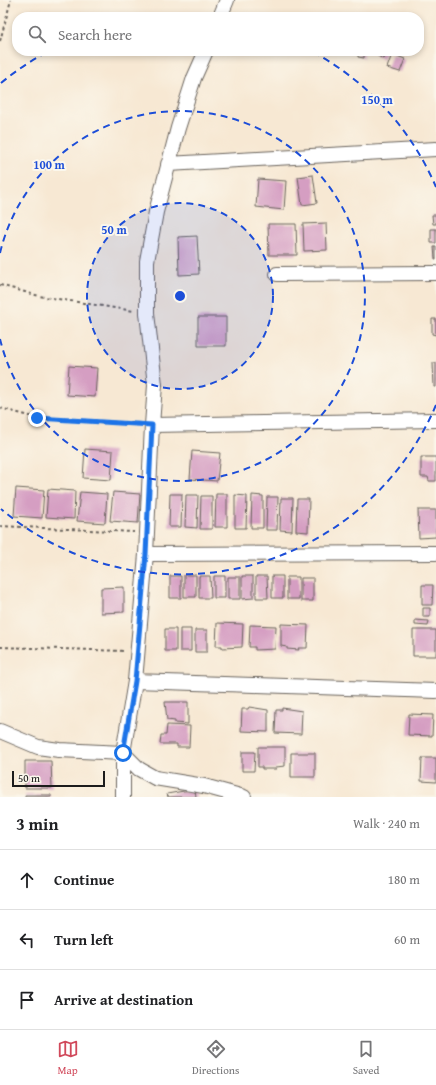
<!DOCTYPE html>
<html lang="en">
<head>
<meta charset="utf-8">
<style>
	:root { --surface:#fff; --page:#f6f6f6; --text:#202124; --muted:#757577; --line:#e0e0e0; --accent:#d1495b }
	body { margin:0; font-family:"Gentium Book Plus",serif; background:var(--page); color:var(--text) }
	.scale { position:absolute; left:12px; bottom:10px; width:93px; box-sizing:border-box; padding-left:4px; border:2px solid #1c1c1c; border-top:0; font-size:11px; line-height:14px; white-space:nowrap; color:#1c1c1c; -webkit-text-stroke:3px #fbf7ec; paint-order:stroke }
	.stop { position:absolute; width:12px; height:12px; margin:-9px; border:3px solid #1a73e8; border-radius:50%; background:#fff }
	.stop.end { background:#1a73e8; border-color:#fff; box-shadow:0 1px 4px #0008 }
	.list { margin:0; padding:0; list-style:none }
	h2 { display:flex; justify-content:space-between; align-items:center; height:52px; margin:0; padding:0 16px; font-size:17px }
	h2 small { font-size:13px; font-weight:400; color:var(--muted) }
	.list li { display:grid; grid-template-columns:26px 1fr auto; gap:12px; align-items:center; box-sizing:border-box; height:60px; padding:0 16px; border-top:1px solid var(--line) }
	.list b { display:block; font-size:15px; white-space:nowrap }
	.list em { font-size:13px; font-style:normal; color:var(--muted) }
	.icon { flex:none; width:22px; height:22px; fill:none; stroke:currentColor; stroke-width:2; stroke-linecap:round; stroke-linejoin:round }
	.map { position:relative; flex:none; width:436px; height:797px; overflow:hidden }
	.search { position:absolute; background:var(--surface); box-shadow:0 2px 6px #0003; left:12px; right:12px; top:12px; height:44px; display:flex; align-items:center; gap:10px; box-sizing:border-box; padding:0 14px; border-radius:16px; color:var(--muted); font-size:15px }
	.sheet { height:232px; background:var(--surface) }
	nav { display:flex; justify-content:space-around; align-items:center; box-sizing:border-box; height:56px; border-top:1px solid var(--line); background:var(--surface); font-size:11px; color:var(--muted) }
	nav a { display:grid; justify-items:center; gap:2px }
	nav .on { color:var(--accent) }
	.map>svg:first-child { display:block }
	.building { fill:#d59ec2 }
	.lines { fill:none; stroke-linecap:round; stroke-linejoin:round }
	.minor-casing { stroke:#69635c; stroke-width:16 }
	.path { stroke:#69635c; stroke-width:2; stroke-dasharray:3 3; stroke-linecap:butt }
	.minor { stroke:#fff; stroke-width:14 }
	.route { stroke:#1a73e8; stroke-width:5 }
	.ring { fill:none; stroke:#1d4ed8; stroke-width:2; stroke-dasharray:7 5 }
	.centre { fill:#1d4ed8; stroke:#fbf7ec; stroke-width:2 }
	.ring-label { font-size:12px; text-anchor:middle; font-weight:bold; fill:#1d4ed8; stroke:#fbf7ec; stroke-width:4; stroke-linejoin:round; paint-order:stroke }
</style>
</head>
<body>
<div class="map">
<svg width="436" height="797" viewBox="0 0 436 797">
	<rect width="100%" height="100%" fill="#fbf7ec"/>
	<filter id="ink" filterUnits="userSpaceOnUse"><feTurbulence type="fractalNoise" baseFrequency=".025" numOctaves="2"/><feDisplacementMap in="SourceGraphic" scale="8" xChannelSelector="R" yChannelSelector="G"/><feConvolveMatrix kernelMatrix="1 2 1 2 8 2 1 2 1" color-interpolation-filters="sRGB"/></filter>
	<filter id="wash" filterUnits="userSpaceOnUse"><feTurbulence type="fractalNoise" baseFrequency=".012" numOctaves="4" result="noise"/><feDisplacementMap in="SourceGraphic" scale="16" xChannelSelector="R" yChannelSelector="G"/><feGaussianBlur stdDeviation="0.9" result="paint"/><feColorMatrix in="noise" values="0 0 0 0 0 0 0 0 0 0 0 0 0 0 0 0 0 1.4 0 .05"/><feComposite in="paint" operator="in"/></filter>
	<g filter="url(#wash)">
		<rect width="100%" height="100%" fill="#f7e8d3"/>
		<g id="blocks">
			<path class="building" d="M358 51H364V58L358 57Z
				M378 51H387L383 59 376 55Z
				M392 54 405 59 400 72 387 68Z
				M313 175 317 203 302 205 298 177Z
				M258 179 286 181 284 210 256 207Z
				M432 215H436V224H433Z
				M326 223 327 250 304 251 303 224Z
				M268 224H296L297 255H269Z
				M431 229H436V243H431Z
				M197 236 199 274 179 275 178 237Z
				M434 247H436V259H435Z
				M198 317H226V346H198Z
				M432 319H436V335L432 334Z
				M433 363H436V387H434Z
				M69 366 97 368 95 397 67 395Z
				M85 449 113 451 111 480 83 478Z
				M192 451 220 453 217 481 190 479Z
				M421 457H436V481H429L428 477H421Z
				M16 488 44 490 42 518 14 516Z
				M48 489 75 491 74 519 46 517Z
				M80 492 107 494 105 523 77 521Z
				M113 492 140 494 138 523 110 521Z
				M170 494H182L181 527H169Z
				M216 494H227V527H215Z
				M186 495H198L197 528 185 527Z
				M235 495 247 496 246 528H235Z
				M252 495 263 496V528H251Z
				M201 496H212V529H200Z
				M267 497H278L277 530H266Z
				M281 498H293L292 531 280 530Z
				M297 499H309L308 532 296 531Z
				M418 510H436V537L419 538Z
				M184 575H196V597H184Z
				M170 576H181V598H170Z
				M199 576H210L211 598H199Z
				M214 576H225V598H214Z
				M242 576H253V598L242 599Z
				M256 576H267L268 598H256Z
				M272 576H283V598H272Z
				M228 577H240V599H228Z
				M287 577H299V599H287Z
				M301 578H313V601H301Z
				M422 585H433L432 605H422Z
				M124 587V612L101 613V588Z
				M423 608H430V617H423Z
				M415 620 429 621 428 626 415 625Z
				M217 623 243 624 242 647 222 648V646H216Z
				M281 624 308 625 307 648H298L299 650 287 649V647L281 646Z
				M250 625 276 626 275 649 255 650V647H249Z
				M165 629H176V651H165Z
				M180 629H191V651H180Z
				M195 630H207V652H195Z
				M413 630H436V656H413Z
				M165 702H188V724L175 723V721L167 720Z
				M249 707 268 710V732L241 731 242 709H248Z
				M282 708 302 711 301 734 275 733 276 710H282Z
				M409 714 433 715 432 736 408 735Z
				M167 725 190 726 189 747H177V744H160L161 735H166Z
				M258 747H285V766L276 767V769H262V767H258Z
				M242 752H255L254 771H242Z
				M291 753H315V777H291Z
				M422 758H436V782L421 781Z
				M25 761H51L52 788H25Z
				M195 789 196 797H168L167 794Z
				M25 795H51V797H25Z"/>
		</g>
	</g>
	<g filter="url(#ink)">
		<use href="#blocks" fill-opacity="0" stroke="#69635c" stroke-width="1"/>
		<g class="lines">
			<defs>
				<path id="minor" d="M220 17 227 0
					M168 164 436 149
					M277 274 436 273
					M152 425 436 420
					M146 554 436 553
					M135 681 436 691
					M0 731 38 747 59 750 123 753 139 769 155 778 204 786 244 797
					M123 797V753L135 681 146 554 152 425 155 385 147 313V261L156 212 178 128 194 78 206 51"/>
			</defs>
			<use href="#minor" class="minor-casing"/>
			<path class="path" d="M0 41 11 0
				M0 285 39 296 134 311
				M0 408 37 418 139 424
				M0 526 134 532
				M0 647 124 651"/>
			<use href="#minor" class="minor"/>
		</g>
	</g>
	<g class="lines" filter="url(#ink)">
		<path class="route" d="M37 418 152 425 146 554 135 681 123 753"/>
	</g>
	<circle cx="180" cy="296" r="93" fill="#1d4ed8" fill-opacity=".12"/>
	<g class="ring">
		<circle cx="180" cy="296" r="93"/>
		<path d="M0 253A185 185 0 1 1 0 339"/>
		<path d="M436 405A278 278 0 0 1 1 509M1 83A278 278 0 0 1 47 52M313 52A278 278 0 0 1 436 187"/>
	</g>
	<circle cx="180" cy="296" r="6" class="centre"/>
	<g class="ring-label">
		<text x="377" y="104">150 m</text>
		<text x="49" y="169">100 m</text>
		<text x="114" y="234">50 m</text>
	</g>
</svg>
<div class="scale">50 m</div>
<div class="stop" style="left:123px;top:753px"></div>
<div class="stop end" style="left:37px;top:418px"></div>
<div class="search"><svg class="icon" aria-label="search" viewBox="0 0 24 24"><circle cx="10" cy="10" r="6"/><path d="M15 15l6 6"/></svg>Search here</div>
</div>
<section class="sheet">
<h2>3 min<small>Walk · 240 m</small></h2>
<ul class="list">
<li><svg class="icon" aria-label="ahead" viewBox="0 0 24 24"><path d="M12 20V5M6 11l6-6 6 6"/></svg><div><b>Continue</b></div><em>180 m</em></li>
<li><svg class="icon" aria-label="left" viewBox="0 0 24 24"><path d="M17 20v-9H6M10 6l-5 5 5 5"/></svg><div><b>Turn left</b></div><em>60 m</em></li>
<li><svg class="icon" aria-label="arrive" viewBox="0 0 24 24"><path d="M6 21V4h12l-3 4 3 4H6"/></svg><div><b>Arrive at destination</b></div></li>
</ul>
</section>
<nav>
<a class="on"><svg class="icon" aria-label="map" viewBox="0 0 24 24"><path d="M3 6l6-2 6 2 6-2v14l-6 2-6-2-6 2zM9 4v14M15 6v14"/></svg>Map</a>
<a><svg class="icon" aria-label="directions" viewBox="0 0 24 24"><path d="M12 3l9 9-9 9-9-9zM9 14v-3h6M13 9l2 2-2 2"/></svg>Directions</a>
<a><svg class="icon" aria-label="saved" viewBox="0 0 24 24"><path d="M7 4h10v16l-5-4-5 4z"/></svg>Saved</a>
</nav>
</body>
</html>
